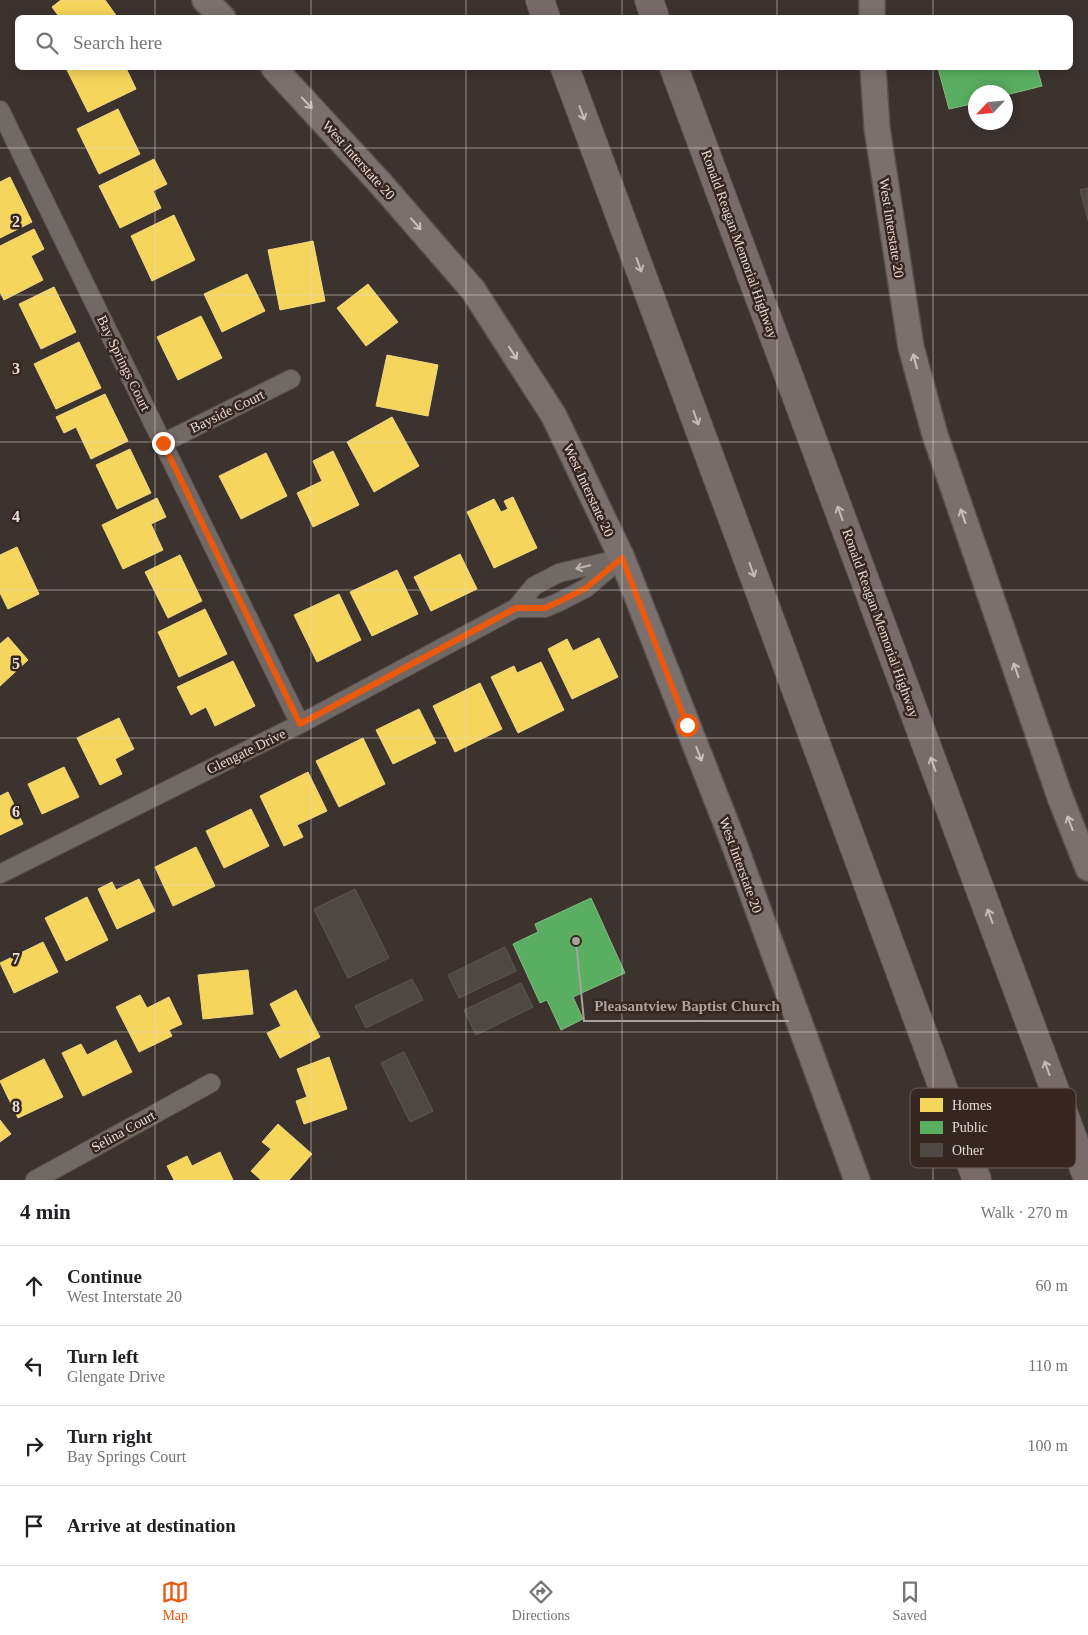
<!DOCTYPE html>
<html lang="en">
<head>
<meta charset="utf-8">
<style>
	:root { --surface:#fff; --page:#f6f6f6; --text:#202124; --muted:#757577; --line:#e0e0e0; --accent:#ea580c }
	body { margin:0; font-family:"Times New Roman",serif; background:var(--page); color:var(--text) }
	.compass { position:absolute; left:968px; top:85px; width:45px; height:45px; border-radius:50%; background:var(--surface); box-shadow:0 2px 12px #0003; rotate:244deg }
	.stop { position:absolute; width:15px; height:15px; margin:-11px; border:4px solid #ea580c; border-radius:50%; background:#fff }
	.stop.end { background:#ea580c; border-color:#fff; box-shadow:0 1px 5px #0008 }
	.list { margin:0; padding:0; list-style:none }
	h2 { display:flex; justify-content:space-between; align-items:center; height:65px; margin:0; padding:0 20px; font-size:21px }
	h2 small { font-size:16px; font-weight:400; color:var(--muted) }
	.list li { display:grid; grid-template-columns:32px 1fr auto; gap:15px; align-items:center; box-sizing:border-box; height:80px; padding:0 20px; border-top:1px solid var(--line) }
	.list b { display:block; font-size:19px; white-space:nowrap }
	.list p { margin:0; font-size:16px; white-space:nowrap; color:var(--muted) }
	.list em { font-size:16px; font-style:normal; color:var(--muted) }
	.icon { flex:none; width:28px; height:28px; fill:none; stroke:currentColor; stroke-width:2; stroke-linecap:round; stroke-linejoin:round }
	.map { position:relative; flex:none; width:1088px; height:1180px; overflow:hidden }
	.search { position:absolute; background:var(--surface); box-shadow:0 2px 12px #0003; left:15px; right:15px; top:15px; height:55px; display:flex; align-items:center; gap:12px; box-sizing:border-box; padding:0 18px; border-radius:8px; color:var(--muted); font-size:19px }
	.sheet { height:385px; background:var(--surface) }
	nav { display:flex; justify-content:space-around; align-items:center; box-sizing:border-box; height:70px; border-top:1px solid var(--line); background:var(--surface); font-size:14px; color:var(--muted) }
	nav a { display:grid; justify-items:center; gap:2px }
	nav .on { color:var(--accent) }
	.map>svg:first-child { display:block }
	.homes { fill:#f6d55c; stroke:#f1d781 }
	.public { fill:#5aae61; stroke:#84bc84 }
	.building { fill:#4e4844; stroke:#5e5753 }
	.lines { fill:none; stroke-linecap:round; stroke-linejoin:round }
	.street-casing { stroke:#59514e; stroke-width:20 }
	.secondary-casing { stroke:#59514e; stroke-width:28 }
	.highway-casing { stroke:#59514e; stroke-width:30 }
	.street { stroke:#716966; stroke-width:18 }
	.secondary { stroke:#7a716e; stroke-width:25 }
	.highway { stroke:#786c6a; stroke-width:28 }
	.oneway { stroke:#cbc0bd }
	.oneway2 { stroke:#c5bab6 }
	.oneway3 { stroke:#bdb3af }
	.route { stroke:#ea580c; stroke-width:6 }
	.grid { fill:none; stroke:#e6dbd7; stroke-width:1; stroke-opacity:0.55 }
	.labels { text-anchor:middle; stroke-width:5; stroke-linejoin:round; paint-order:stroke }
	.street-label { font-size:14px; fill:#e6dbd7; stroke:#362620 }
	.key { fill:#362620; stroke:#6b5c57; stroke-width:1 }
	.key-label { font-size:14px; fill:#e6dbd7 }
	.grid-label { font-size:16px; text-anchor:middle; font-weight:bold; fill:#e6dbd7; stroke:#362620; stroke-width:5; stroke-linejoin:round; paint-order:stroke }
	.leader { fill:none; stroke:#aaa09c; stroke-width:2 }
	.callout-dot { fill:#aaa09c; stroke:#362620; stroke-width:2 }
	.callout-label { font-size:15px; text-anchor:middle; font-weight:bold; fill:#aaa09c; stroke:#362620; stroke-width:5; stroke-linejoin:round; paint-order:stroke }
</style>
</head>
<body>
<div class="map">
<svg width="1088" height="1180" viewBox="0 0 1088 1180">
	<rect width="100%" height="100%" fill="#3c332f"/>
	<path class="homes" d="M61 0H105L118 18H60L52 7Z
		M72 68H126L136 89 88 112 67 70Z
		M118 109 140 154 99 174 77 129Z
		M154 159 167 184 153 191 161 208 120 228 99 186Z
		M10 177 32 222 0 238V182Z
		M174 215 195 260 152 281 131 236Z
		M34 229 44 249 31 256 43 280 4 300 0 292V246Z
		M313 241 325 301 280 310 268 250Z
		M247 274 265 311 222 332 204 294Z
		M368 284 398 322 366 346 337 308Z
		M54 287 76 332 41 349 19 304Z
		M201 316 222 358 178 380 157 337Z
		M79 342 101 388 56 409 34 364Z
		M387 355 438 365 428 416 376 406Z
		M105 394 128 441 91 459 76 427 64 433 56 417Z
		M392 417 419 466 374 492 347 442Z
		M130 449 151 493 117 509 96 465Z
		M333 451 359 505 313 527 297 493 322 481 313 461Z
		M266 453 287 496 241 519 219 476Z
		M513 497 537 548 494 568 467 512 494 499 501 512 508 509 504 501Z
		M157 498 166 517 151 524 163 550 123 569 102 525Z
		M17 547 39 594 8 609 0 593V555Z
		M460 554 477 589 431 611 414 577Z
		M180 555 202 601 168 618 145 572Z
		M397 570 418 614 372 636 350 592Z
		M339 594 361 640 317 662 294 615Z
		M205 609 227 654 179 677 158 632Z
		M8 637 28 660 0 686V644Z
		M599 638 618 677 572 699 548 649 567 639 573 651Z
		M233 661 255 706 215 726 206 707 191 715 177 687Z
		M541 662 564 710 518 733 491 677 514 666 517 673Z
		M480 683 502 729 455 752 433 706Z
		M419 709 436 743 393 764 376 730Z
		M119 718 134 749 115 759 122 774 100 785 77 738Z
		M363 738 385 784 339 807 316 761Z
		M64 767 79 797 42 814 28 784Z
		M308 772 327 811 297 825 303 837 284 846 260 796Z
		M8 792 23 824 0 835V796Z
		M251 809 269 846 224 868 206 831Z
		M196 847 215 886 173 906 155 867Z
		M139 879 155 911 117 929 98 889 112 882 116 890Z
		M87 897 108 940 66 961 45 918Z
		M43 942 58 972 14 993 0 963Z
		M248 970 253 1014 203 1019 198 975Z
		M296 990 320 1037 280 1058 267 1033 281 1026 270 1004Z
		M140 995 147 1008 169 997 182 1024 169 1030 172 1036 139 1052 116 1007Z
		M116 1040 132 1072 83 1096 62 1053 81 1044 87 1055Z
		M329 1057 347 1109 304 1124 296 1101 307 1097 297 1069Z
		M44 1059 63 1097 18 1118 0 1081Z
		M0 1120 11 1134 0 1142Z
		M278 1124 312 1154 289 1180H261L251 1171 271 1149 262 1142Z
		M220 1152 233 1180H174L167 1166 187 1156 192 1166Z"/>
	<path class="public" d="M938 68H1037L1042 86 1006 95V92H976V103L949 109Z
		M591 898 625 973 573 997 583 1019 561 1030 547 1000 540 1003 513 944 538 932 535 924Z"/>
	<path class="building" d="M1088 188V220L1080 190Z
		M355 889 389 958 348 978 314 909Z
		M505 947 516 971 459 998 448 975Z
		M412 979 423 1000 366 1028 355 1006Z
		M521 983 533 1007 476 1035 464 1010Z
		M404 1052 433 1111 410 1122 381 1063Z"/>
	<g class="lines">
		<defs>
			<path id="street" d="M0 110 300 724
				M163 443 291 379
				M516 608H545L559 602 586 588 618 561
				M0 874 300 724 516 608 534 586 559 573 622 558
				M35 1180 211 1083"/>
			<path id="secondary" d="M205 0 223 18
				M872 18V0
				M274 68 381 184 473 290 554 416 622 558 733 841 857 1180
				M873 68 877 128 911 347 935 435 1060 797 1088 868"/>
			<path id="highway" d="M540 0 546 18
				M649 0 655 18
				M565 68 780 646 977 1180
				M674 68 1088 1179"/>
		</defs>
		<use href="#street" class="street-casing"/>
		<use href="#secondary" class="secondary-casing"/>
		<use href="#highway" class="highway-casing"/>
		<use href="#street" class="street"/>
		<use href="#secondary" class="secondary"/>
		<use href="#highway" class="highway"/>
	</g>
	<defs><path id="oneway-shaft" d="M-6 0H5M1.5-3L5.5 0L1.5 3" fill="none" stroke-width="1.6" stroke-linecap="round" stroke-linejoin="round" transform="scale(1.25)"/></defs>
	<g class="oneway">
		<use href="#oneway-shaft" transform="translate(307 103) rotate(47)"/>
		<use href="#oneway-shaft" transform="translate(416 224) rotate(49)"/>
		<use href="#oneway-shaft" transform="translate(513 353) rotate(57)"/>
		<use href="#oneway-shaft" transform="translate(915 361) rotate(-105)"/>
		<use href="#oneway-shaft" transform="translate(963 516) rotate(-109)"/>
		<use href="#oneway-shaft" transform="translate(1016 670) rotate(-109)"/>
		<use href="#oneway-shaft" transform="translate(699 754) rotate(69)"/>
		<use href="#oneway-shaft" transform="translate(1070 823) rotate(-111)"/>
	</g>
	<g class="oneway2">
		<use href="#oneway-shaft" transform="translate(582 113) rotate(70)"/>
		<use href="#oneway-shaft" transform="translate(639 265) rotate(70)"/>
		<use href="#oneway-shaft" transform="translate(696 418) rotate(70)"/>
		<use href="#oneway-shaft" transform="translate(840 513) rotate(-110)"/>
		<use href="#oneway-shaft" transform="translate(752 570) rotate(70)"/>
		<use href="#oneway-shaft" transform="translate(933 764) rotate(-110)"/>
		<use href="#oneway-shaft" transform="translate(990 916) rotate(-110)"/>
		<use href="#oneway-shaft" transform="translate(1047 1068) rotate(-110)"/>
	</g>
	<use class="oneway3" href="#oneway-shaft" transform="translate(583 567) rotate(167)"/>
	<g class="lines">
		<path class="route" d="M163 443 300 724 516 608H545L558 602 586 588 622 558 687 725"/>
	</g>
	<path class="grid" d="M155 0V18M311 0V18M466 0V18M622 0V18M777 0V18M933 0V18M155 68V1180M311 68V1180M466 68V1180M622 68V1180M777 68V1180M933 68V1180M0 148H1088M0 295H1088M0 442H1088M0 590H1088M0 738H1088M0 885H1088M0 1032H1088"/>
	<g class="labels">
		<g class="street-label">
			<text transform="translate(359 160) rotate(48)" y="5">West Interstate 20</text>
			<text transform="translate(892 228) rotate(81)" y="5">West Interstate 20</text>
			<text transform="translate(740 244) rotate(70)" y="5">Ronald Reagan Memorial Highway</text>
			<text transform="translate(124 363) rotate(64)" y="5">Bay Springs Court</text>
			<text transform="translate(227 411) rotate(-26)" y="5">Bayside Court</text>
			<text transform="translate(589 490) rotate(65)" y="5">West Interstate 20</text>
			<text transform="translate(881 623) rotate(70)" y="5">Ronald Reagan Memorial Highway</text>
			<text transform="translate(246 751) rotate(-26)" y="5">Glengate Drive</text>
			<text transform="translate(741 865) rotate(70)" y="5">West Interstate 20</text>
			<text transform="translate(123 1131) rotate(-29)" y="5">Selina Court</text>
		</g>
	</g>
	<rect x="910" y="1088" width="166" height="80" rx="8" class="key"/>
	<rect x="920" y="1098" width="23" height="14" fill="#f6d55c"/>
	<rect x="920" y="1121" width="23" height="13" fill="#5aae61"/>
	<rect x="920" y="1143" width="23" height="14" fill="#4e4844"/>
	<g class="key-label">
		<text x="952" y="1110">Homes</text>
		<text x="952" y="1132">Public</text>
		<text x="952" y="1155">Other</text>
	</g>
	<g class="grid-label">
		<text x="16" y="227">2</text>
		<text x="16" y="374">3</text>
		<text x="16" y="522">4</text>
		<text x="16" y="669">5</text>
		<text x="16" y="817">6</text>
		<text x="16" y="964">7</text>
		<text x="16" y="1112">8</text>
	</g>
	<path class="leader" d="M576 941L584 1021H789"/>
	<circle class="callout-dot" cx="576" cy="941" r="5"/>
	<g class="callout-label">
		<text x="687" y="1011">Pleasantview Baptist Church</text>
	</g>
</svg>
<svg class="compass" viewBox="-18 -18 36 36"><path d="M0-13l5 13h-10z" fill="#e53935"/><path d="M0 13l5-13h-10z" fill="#757577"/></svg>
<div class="stop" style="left:687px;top:725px"></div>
<div class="stop end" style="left:163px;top:443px"></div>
<div class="search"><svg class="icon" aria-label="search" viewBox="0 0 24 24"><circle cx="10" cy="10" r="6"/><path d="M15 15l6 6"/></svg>Search here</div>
</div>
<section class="sheet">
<h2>4 min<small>Walk · 270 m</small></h2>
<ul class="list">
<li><svg class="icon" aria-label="ahead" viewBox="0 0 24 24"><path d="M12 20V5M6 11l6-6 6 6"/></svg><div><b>Continue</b><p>West Interstate 20</p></div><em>60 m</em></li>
<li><svg class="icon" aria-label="left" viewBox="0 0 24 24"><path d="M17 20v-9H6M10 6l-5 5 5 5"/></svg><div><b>Turn left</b><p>Glengate Drive</p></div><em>110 m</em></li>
<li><svg class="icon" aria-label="right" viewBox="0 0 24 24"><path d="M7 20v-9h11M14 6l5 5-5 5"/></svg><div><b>Turn right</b><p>Bay Springs Court</p></div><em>100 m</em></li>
<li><svg class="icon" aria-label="arrive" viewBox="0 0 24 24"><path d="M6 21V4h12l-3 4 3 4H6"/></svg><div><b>Arrive at destination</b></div></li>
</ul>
</section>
<nav>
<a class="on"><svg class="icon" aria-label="map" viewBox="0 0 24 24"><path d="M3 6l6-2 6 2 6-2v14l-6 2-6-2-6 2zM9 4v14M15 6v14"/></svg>Map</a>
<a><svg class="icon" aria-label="directions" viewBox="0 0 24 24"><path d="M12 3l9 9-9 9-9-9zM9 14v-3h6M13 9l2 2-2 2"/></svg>Directions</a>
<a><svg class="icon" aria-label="saved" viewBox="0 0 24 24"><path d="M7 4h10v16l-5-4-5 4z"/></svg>Saved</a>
</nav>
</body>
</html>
